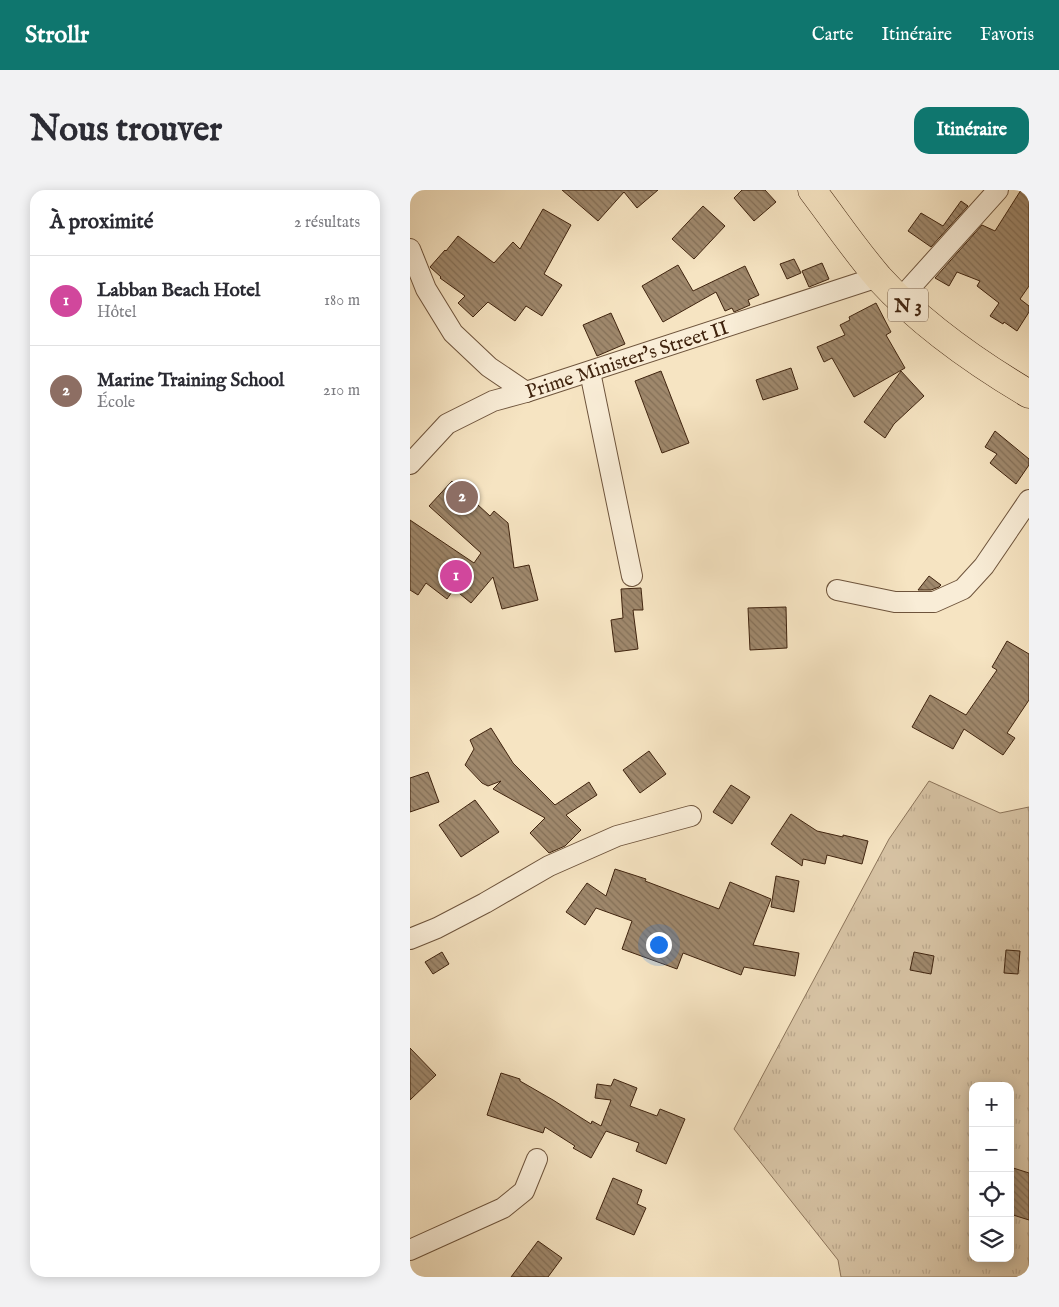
<!DOCTYPE html>
<html lang="fr">
<head>
<meta charset="utf-8">
<style>
	:root { --surface:#fff; --page:#f2f2f3; --text:#2b2b33; --muted:#7c7c81; --line:#e1e1e2; --accent:#0f766e }
	body { margin:0; font-family:"IM FELL English",serif; background:var(--page); color:var(--text) }
	.controls { position:absolute; right:15px; bottom:15px; display:grid; overflow:hidden; border-radius:10px; box-shadow:0 2px 12px #0003 }
	.controls button { width:45px; height:45px; display:grid; place-items:center; padding:0; border:0; border-bottom:1px solid var(--line); background:var(--surface); color:var(--text); font:25px sans-serif }
	.you { position:absolute; left:248px; top:754px; width:18px; height:18px; margin:-12px; border:4px solid #fff; border-radius:50%; background:#1a73e8; box-shadow:0 0 0 8px #1a73e833 }
	.badge { display:grid; place-items:center; width:32px; height:32px; border-radius:50%; background:var(--accent); color:#fff; font-size:16px; font-weight:700 }
	.pin { position:absolute; translate:-50% -50%; border:2px solid #fff; box-shadow:0 1px 5px #0006 }
	.list { margin:0; padding:0; list-style:none }
	h2 { display:flex; justify-content:space-between; align-items:center; height:65px; margin:0; padding:0 20px; font-size:21px }
	h2 small { font-size:16px; font-weight:400; color:var(--muted) }
	.list li { display:grid; grid-template-columns:32px 1fr auto; gap:15px; align-items:center; box-sizing:border-box; height:90px; padding:0 20px; border-top:1px solid var(--line) }
	.list b { display:block; font-size:19px; white-space:nowrap }
	.list p { margin:0; font-size:16px; white-space:nowrap; color:var(--muted) }
	.list em { font-size:16px; font-style:normal; color:var(--muted) }
	.icon { flex:none; width:28px; height:28px; fill:none; stroke:currentColor; stroke-width:2; stroke-linecap:round; stroke-linejoin:round }
	.map { position:relative; flex:none; width:619px; height:1087px; overflow:hidden; border-radius:15px }
	header { display:flex; align-items:center; gap:30px; box-sizing:border-box; height:70px; padding:0 25px; background:var(--accent); color:#fff }
	header strong { font-size:24px }
	nav { display:flex; gap:28px; margin-inline-start:auto; font-size:18px }
	.intro { display:flex; align-items:center; justify-content:space-between; box-sizing:border-box; height:120px; padding:0 30px }
	h1 { margin:0; font-size:35px }
	.button { padding:12px 22px; border-radius:15px; background:var(--accent); color:#fff; font-size:18px; font-weight:700 }
	main { display:flex; gap:30px; padding:0 30px }
	aside { flex:1; background:var(--surface); border-radius:15px; box-shadow:0 2px 12px #0003 }
	.map>svg:first-child { display:block }
	.grass { fill:url(#grass-tufts); stroke:#8c745a; fill-rule:evenodd }
	.building { fill:url(#building-back-hatch); stroke:#40240f }
	.lines { fill:none; stroke-linecap:round; stroke-linejoin:round }
	.minor-casing { stroke:#6e543c; stroke-width:22 }
	.highway-casing { stroke:#40240f; stroke-width:29 }
	.minor { stroke:#f9edd7; stroke-width:20 }
	.highway { stroke:#f6e4c2; stroke-width:28 }
	.labels { text-anchor:middle; stroke-width:4.5; stroke-linejoin:round; paint-order:stroke }
	.shield { fill:#f9edd7; stroke:#78604b; stroke-width:1 }
	.shield-label { font-size:19px; font-weight:bold; fill:#40240f }
	.street-label { font-size:20px; fill:#40240f; stroke:#f9edd7 }
</style>
</head>
<body>
<header>
<strong>Strollr</strong>
<nav><a>Carte</a><a>Itinéraire</a><a>Favoris</a></nav>
</header>
<div class="intro"><h1>Nous trouver</h1><a class="button">Itinéraire</a></div>
<main>
<aside>
<h2>À proximité<small>2 résultats</small></h2>
<ul class="list">
<li><span class="badge" style="background:#d1479c">1</span><div><b>Labban Beach Hotel</b><p>Hôtel</p></div><em>180 m</em></li>
<li><span class="badge" style="background:#8d6e63">2</span><div><b>Marine Training School</b><p>École</p></div><em>210 m</em></li>
</ul>
</aside>
<div class="map">
<svg width="619" height="1087" viewBox="0 0 619 1087">
	<defs>
		<pattern id="grass-tufts" width="24" height="20" patternUnits="userSpaceOnUse" patternTransform="scale(1.25)"><rect width="24" height="20" fill="#d7c3a4"/><path d="M3 7l-1-3M5 7V3M7 7l1-3M15 17l-1-3M17 17v-4M19 17l1-3" fill="none" stroke="#baa78c"/></pattern>
		<pattern id="building-back-hatch" width="6" height="6" patternUnits="userSpaceOnUse" patternTransform="scale(1.25)"><rect width="6" height="6" fill="#9f886c"/><path d="M-1 5l2 2M0 0l6 6M5-1l2 2" fill="none" stroke="#836f57"/></pattern>
	</defs>
	<rect width="100%" height="100%" fill="#f6e4c2"/>
	<filter id="stains"><feTurbulence type="fractalNoise" baseFrequency=".004" numOctaves="4"/><feColorMatrix values="0 0 0 0 .2 0 0 0 0 .09 0 0 0 0 .02 0 0 0 .5 -.17"/></filter>
	<radialGradient id="worn" r=".72"><stop offset=".6" stop-color="#630" stop-opacity="0"/><stop offset="1" stop-color="#630" stop-opacity=".3"/></radialGradient>
	<path class="grass" d="M519 591 590 623 619 617V1087H431L428 1070 324 939 479 649ZM563 896H600V1068H563Z"/>
	<path class="building" d="M152 0H248L227 18 214 2 188 31Z
		M332 0H355L366 12 344 31 324 8Z
		M611 0H619V96L610 109 619 116V122L607 141 594 132 593 134 580 126 589 113 567 96 570 91 547 82 539 96 525 88 572 35 585 41Z
		M551 11 558 16 521 57 498 41 511 23 533 36Z
		M293 16 315 36 284 69 262 49Z
		M133 19 161 35 134 84 152 95 132 126 116 116 105 131 78 112 63 127 48 113 55 106 30 88 31 87 20 77 35 60 36 61 48 46 84 73 103 52 110 59Z
		M384 69 391 83 377 89 370 74Z
		M412 73 419 89 399 97 392 81Z
		M268 75 283 101 335 76 349 105 338 110 340 115 324 122 322 118 315 121 306 102 253 132 232 96Z
		M466 113 481 142 476 145 495 178 444 207 422 168 414 172 407 157 435 145 430 135 440 130 439 127Z
		M201 123 215 154 187 166 173 135Z
		M381 178 388 199 353 210 346 190Z
		M251 181 279 253 252 263 225 191Z
		M491 181 514 206 484 234 475 248 454 232Z
		M585 241 619 269V275L606 294 580 273 587 264 575 257Z
		M42 291 80 326 84 321 98 333 104 378 119 375 128 410 92 419 83 387 61 413 44 399 37 409 16 393 8 405 0 400V330L64 373 71 363 19 316Z
		M519 386 531 395 529 397 521 400H508Z
		M231 398 233 420H223L228 459 205 462 201 430 213 428 211 399Z
		M376 417 377 458 340 460 338 418Z
		M597 451 619 464V510L597 543 605 548 593 565 554 539 543 559 502 537 520 505 556 525 587 480 582 477Z
		M81 538 103 573 145 615 179 592 187 605 156 625 171 640 155 656 139 663 120 643 135 628 83 599 91 591 78 596 72 593 55 575 64 559 60 550Z
		M239 561 256 584 230 603 213 580Z
		M18 582 29 612 0 622V588Z
		M321 595 340 607 322 634 303 622Z
		M65 610 89 642 51 667 29 635Z
		M381 624 407 641 433 647V645L458 651 452 674 417 665 415 674 393 669 392 676 361 654Z
		M205 679 236 689 235 691 309 719 320 692 361 709 343 755 389 763 385 786 334 777 331 785 273 763 267 779 212 759 222 731 186 718 175 735 156 722 177 693 196 706Z
		M366 686 389 691 384 722 361 717Z
		M596 760 610 761 608 784 594 783Z
		M32 762 39 774 23 784 15 772Z
		M504 762 524 766 521 784 500 780Z
		M0 858 26 885 0 910Z
		M91 883 110 889V891L143 910 181 934 182 931 191 936 201 910 185 908 187 894 201 896 204 889 227 898 220 916 247 926 250 919 275 929 256 974 226 961 229 953 196 941 181 968 163 958 165 956 135 937 133 943 77 925Z
		M600 977 619 983V1030L600 1024Z
		M203 988 232 1000 227 1014 236 1018 224 1045 186 1029Z
		M128 1051 152 1068 138 1087H101Z"/>
	<g class="lines">
		<defs>
			<g id="minor">
				<path id="s1" d="M0 59 16 99 43 143 79 177 116 202 468 87"/>
				<path d="M490 109 588 0"/>
				<path d="M180 182 222 386"/>
				<path d="M0 274 37 234 83 211 116 202"/>
				<path d="M427 400 485 412H524L553 399 574 376 619 310"/>
				<path d="M0 749 27 738 75 713 139 676 207 646 281 626"/>
				<path d="M0 1060 93 1018 114 1001 127 969"/>
			</g>
			<path id="highway" d="M402 0C424 29 445 60 469 88 511 134 565 172 619 204"/>
		</defs>
		<use href="#minor" class="minor-casing"/>
		<use href="#highway" class="highway-casing"/>
		<use href="#minor" class="minor"/>
		<use href="#highway" class="highway"/>
	</g>
	<g class="labels">
		<rect class="shield" x="478" y="98.5" width="40" height="33" rx="4"/>
		<g class="shield-label">
			<text x="498" y="122">N 3</text>
		</g>
		<g class="street-label">
			<text dy="7" stroke="none"><textPath href="#s1" startOffset="295">Prime Minister's Street II</textPath></text>
		</g>
	</g>
	<rect width="100%" height="100%" filter="url(#stains)"/>
	<rect width="100%" height="100%" fill="url(#worn)"/>
</svg>
<div class="controls">
<button>+</button>
<button>−</button>
<button><svg class="icon" aria-label="locate" viewBox="0 0 24 24"><circle cx="12" cy="12" r="6"/><path d="M12 2v4M12 18v4M2 12h4M18 12h4"/></svg></button>
<button><svg class="icon" aria-label="layers" viewBox="0 0 24 24"><path d="M12 4l9 5-9 5-9-5zM3 14l9 5 9-5"/></svg></button>
</div>
<div class="you"></div>
<div class="pin badge" style="left:46px;top:386px;background:#d1479c">1</div>
<div class="pin badge" style="left:52px;top:307px;background:#8d6e63">2</div>
</div>
</main>
</body>
</html>
